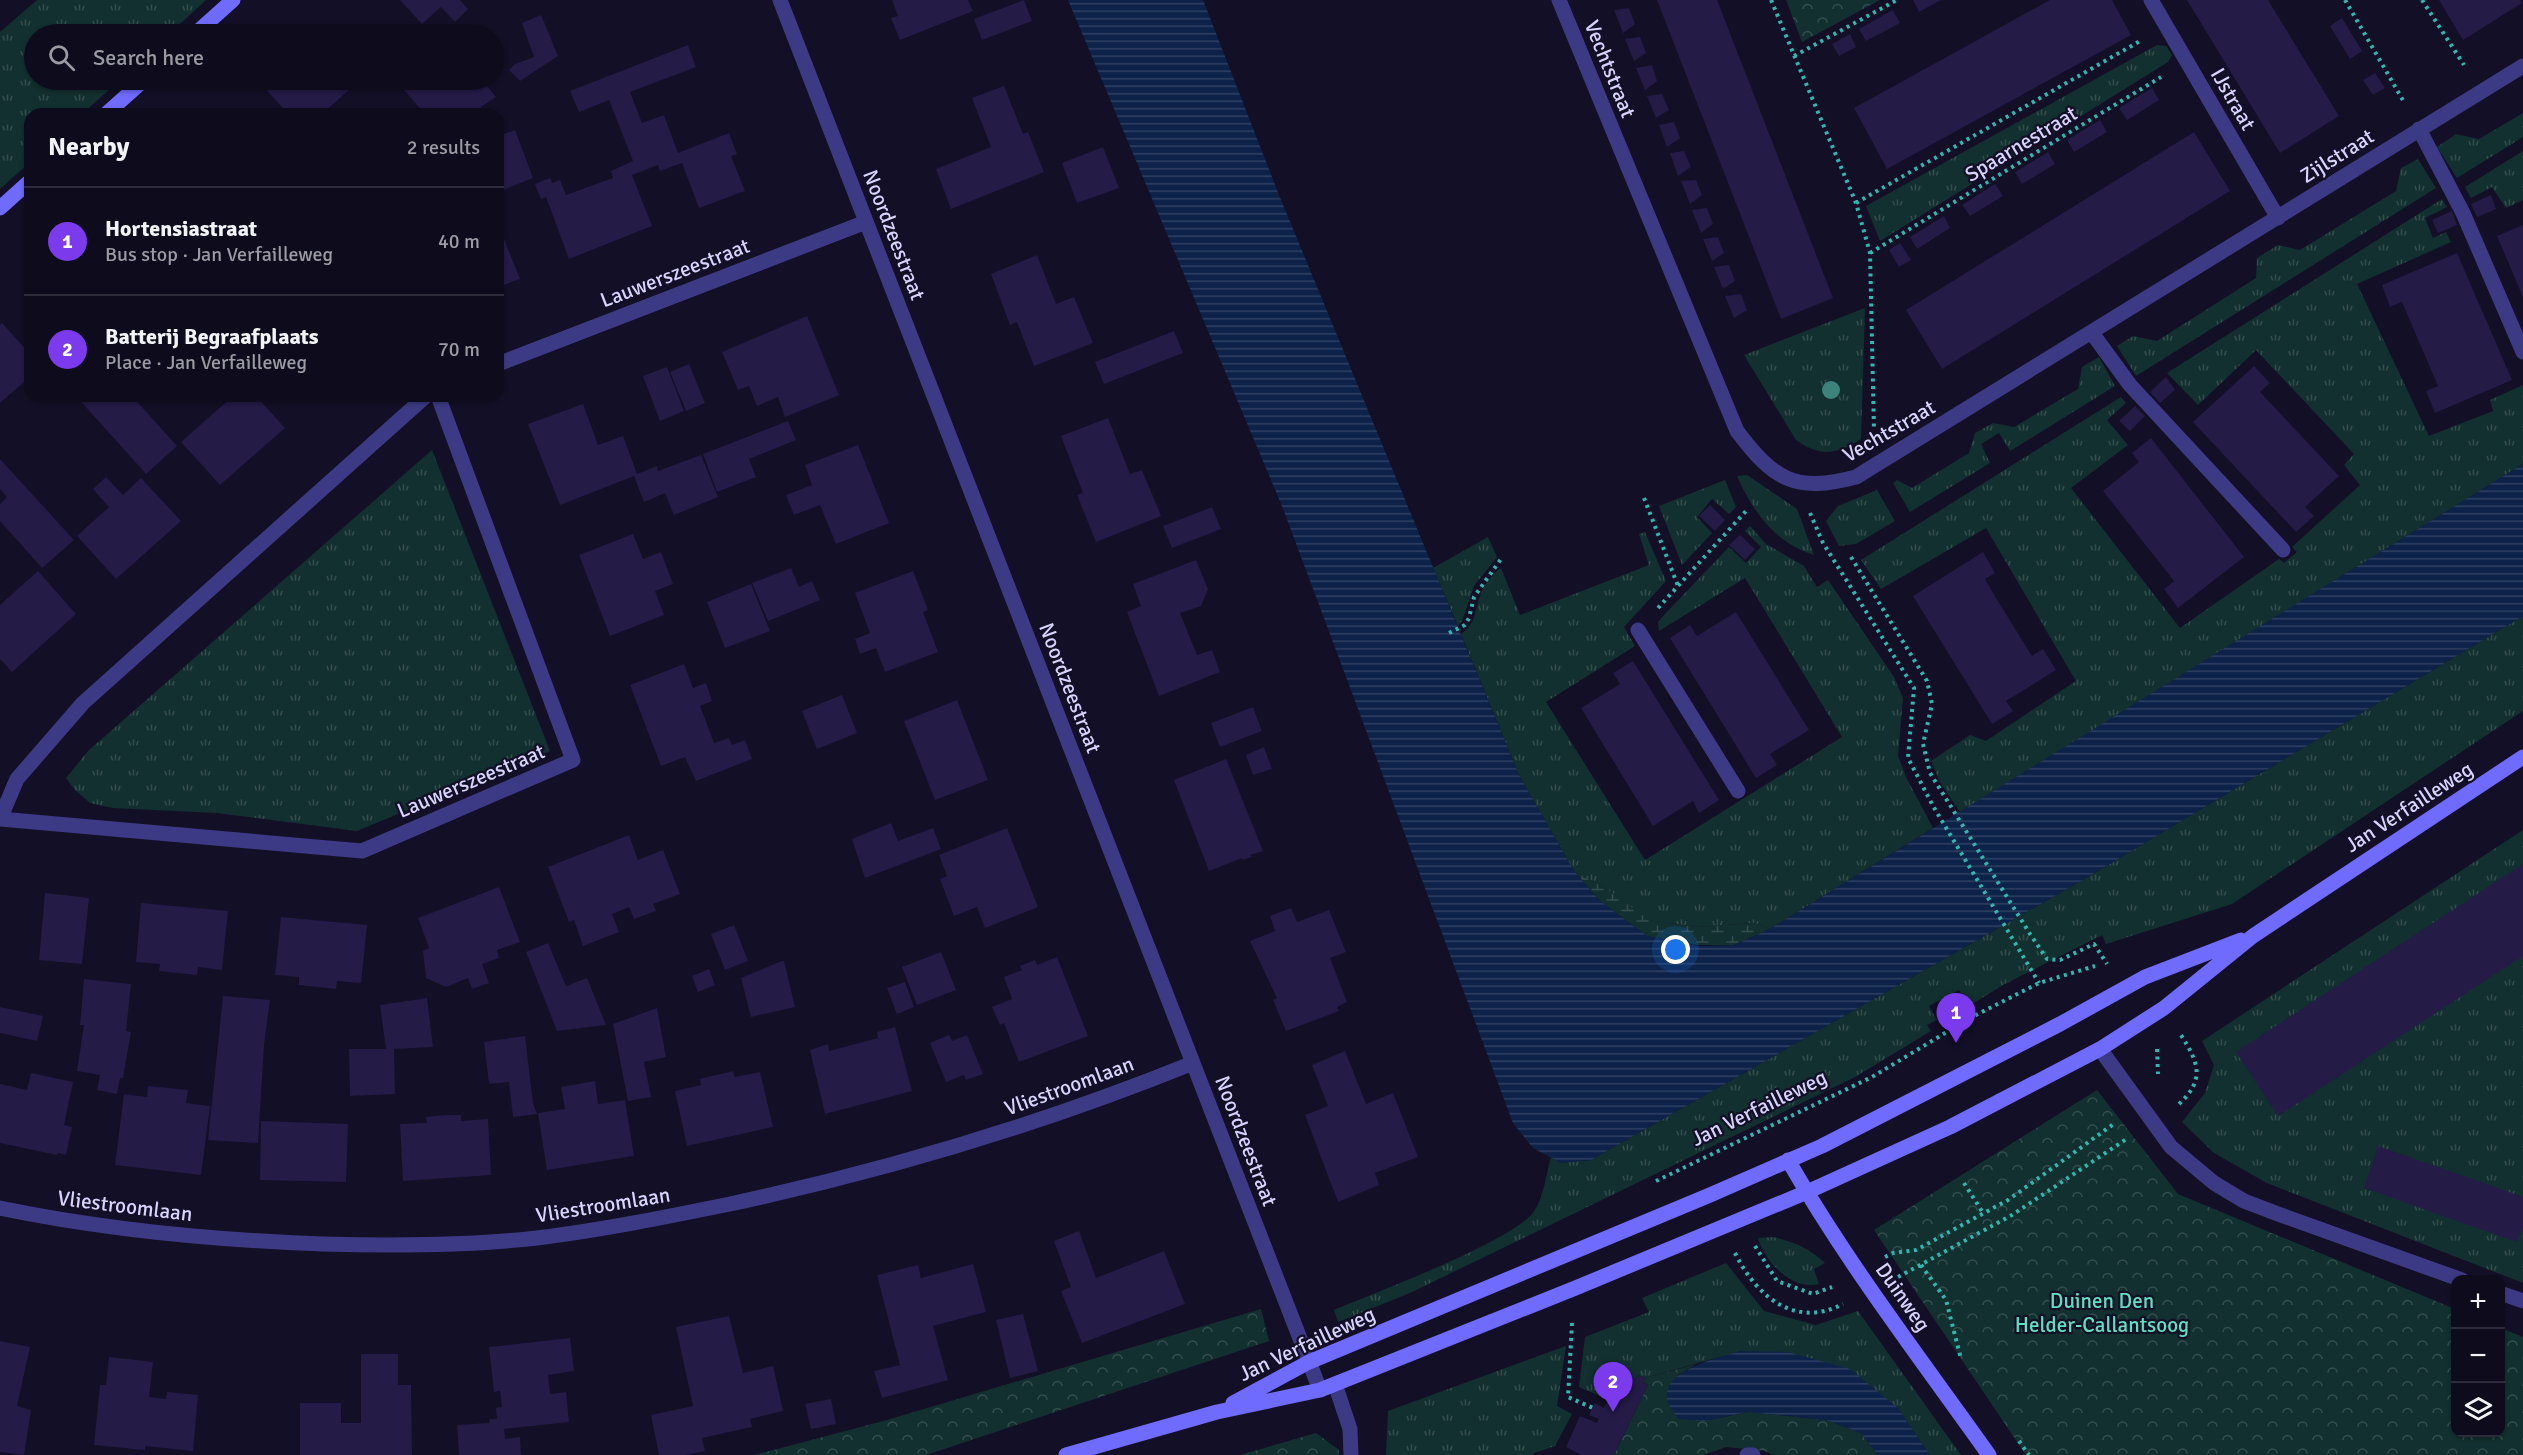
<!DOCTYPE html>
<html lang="en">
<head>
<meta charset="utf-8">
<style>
	:root { --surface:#0e0b1c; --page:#171425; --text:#f1f3f6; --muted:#9b9ba3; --line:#2e2b3b; --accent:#7c3aed }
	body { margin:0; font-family:Signika,sans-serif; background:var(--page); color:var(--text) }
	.controls { position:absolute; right:18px; bottom:18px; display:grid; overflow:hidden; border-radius:12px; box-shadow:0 2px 4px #0004 }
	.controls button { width:54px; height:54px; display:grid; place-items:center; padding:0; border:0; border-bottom:2px solid var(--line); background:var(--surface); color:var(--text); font:30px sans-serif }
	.you { position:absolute; left:1676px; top:950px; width:21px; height:21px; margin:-15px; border:4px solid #fff; border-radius:50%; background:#1a73e8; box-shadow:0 0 0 9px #1a73e833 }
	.badge { display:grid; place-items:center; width:39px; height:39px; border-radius:50%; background:var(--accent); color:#fff; font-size:20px; font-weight:700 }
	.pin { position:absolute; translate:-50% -50px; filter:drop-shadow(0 2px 3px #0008) }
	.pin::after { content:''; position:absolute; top:32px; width:21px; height:18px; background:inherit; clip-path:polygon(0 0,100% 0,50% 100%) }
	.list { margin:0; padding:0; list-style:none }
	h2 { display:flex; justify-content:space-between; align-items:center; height:78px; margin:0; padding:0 24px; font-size:26px }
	h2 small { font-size:20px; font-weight:400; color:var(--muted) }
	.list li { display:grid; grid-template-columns:39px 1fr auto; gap:18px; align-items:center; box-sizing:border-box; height:108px; padding:0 24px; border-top:2px solid var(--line) }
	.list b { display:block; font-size:22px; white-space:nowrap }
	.list p { margin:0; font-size:20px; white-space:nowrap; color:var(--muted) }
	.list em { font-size:20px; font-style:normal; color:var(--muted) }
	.icon { flex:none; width:33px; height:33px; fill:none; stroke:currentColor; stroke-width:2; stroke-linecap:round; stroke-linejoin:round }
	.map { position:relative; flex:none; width:2523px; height:1455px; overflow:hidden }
	.search { position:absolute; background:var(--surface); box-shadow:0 2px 4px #0004; left:24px; top:24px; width:480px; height:66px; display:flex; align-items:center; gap:15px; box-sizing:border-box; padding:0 21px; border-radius:33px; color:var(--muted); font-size:22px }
	.panel { position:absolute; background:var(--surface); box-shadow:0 2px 4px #0004; left:24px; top:108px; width:480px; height:294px; border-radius:18px }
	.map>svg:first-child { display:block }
	.grass { fill:url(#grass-tufts) }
	.forest { fill:url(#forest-crowns) }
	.wetland { fill:url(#wetland-marsh) }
	.water { fill:url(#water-rules) }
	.building { fill:#241b47 }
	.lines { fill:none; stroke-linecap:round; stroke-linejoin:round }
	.path { stroke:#2fb8b0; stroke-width:4; stroke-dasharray:3 4.5; stroke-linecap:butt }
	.lane { stroke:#3d3a85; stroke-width:15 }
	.street { stroke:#3d3a85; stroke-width:15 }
	.secondary { stroke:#6f6bff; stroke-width:15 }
	.tree { fill:#3d827b }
	.labels { text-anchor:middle; stroke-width:4.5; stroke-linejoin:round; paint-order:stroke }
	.street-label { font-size:21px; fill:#d9d4ff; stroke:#130f26 }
	.park-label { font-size:21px; fill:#5fe0c0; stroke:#130f26 }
</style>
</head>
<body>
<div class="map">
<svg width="2523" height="1455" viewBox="0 0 2523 1455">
	<defs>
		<pattern id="grass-tufts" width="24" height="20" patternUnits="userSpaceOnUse" patternTransform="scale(1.5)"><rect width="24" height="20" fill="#12302f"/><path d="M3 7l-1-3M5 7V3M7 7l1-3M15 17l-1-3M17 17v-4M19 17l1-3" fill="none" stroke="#344d4e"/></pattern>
		<pattern id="forest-crowns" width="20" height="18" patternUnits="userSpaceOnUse" patternTransform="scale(1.5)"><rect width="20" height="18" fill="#12302f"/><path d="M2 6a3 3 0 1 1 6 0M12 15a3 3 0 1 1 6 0" fill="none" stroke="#344d4e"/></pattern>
		<pattern id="wetland-marsh" width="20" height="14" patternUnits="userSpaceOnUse" patternTransform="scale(1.5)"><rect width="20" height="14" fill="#12302f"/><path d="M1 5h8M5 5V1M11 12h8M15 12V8" fill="none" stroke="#344d4e"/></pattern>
		<pattern id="water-rules" width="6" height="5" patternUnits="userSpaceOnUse" patternTransform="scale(1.5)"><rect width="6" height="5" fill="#0c2248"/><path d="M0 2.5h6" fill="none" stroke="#2f4163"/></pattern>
	</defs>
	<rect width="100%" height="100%" fill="#130f26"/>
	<path class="grass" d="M37 0H206L169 34H34V80H120L82 114H30V162L0 189V32Z
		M2157 45 2166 46 2172 55 2168 62 1880 241 1866 206Z
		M2523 113V137L2457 178 2437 147 2456 134 2479 139Z
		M2523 151V200L2506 208 2492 187 2471 198 2465 187Z
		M2418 159 2436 188 2136 376 2117 346 2133 336 2157 341 2256 278 2257 258 2278 245 2300 250 2396 191 2401 168Z
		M2442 199 2447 207 2425 218 2433 238 2446 232 2451 242 2357 284 2429 436 2493 411 2490 400 2523 385V464L1960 812 1940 782 1931 761 1970 735 1986 741 2076 681 1986 528 1881 589 1861 560 2121 397 2126 403 2107 420 2128 445 2071 488 2180 628 2279 559 2284 563 2297 552 2292 547 2360 485 2344 465 2354 454 2256 350 2198 405 2167 373Z
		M1865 308 1861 439C1836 454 1822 458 1796 440L1744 355Z
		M2099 357 2115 386 2010 451 1999 433 1981 444 1990 463 1910 512 1893 483 1897 480 1912 488 1969 453 1975 433 1993 423 2014 427 2078 389 2082 367Z
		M432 450 550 751 357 831 217 813 113 808 90 803 75 790 66 778 88 751Z
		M1747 475 1797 509 1814 555C1775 543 1753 512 1737 476Z
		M1725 480 1736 507 1729 514 1712 499 1697 517 1712 533 1682 565 1659 506Z
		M1877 490 1895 521 1856 544 1839 546 1826 521 1838 506Z
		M1750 526 1766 544 1804 566 1817 587 1828 580 1894 677 1903 698 1898 756 1907 779 1933 828 1770 929 1754 923 1697 927 1648 920 1607 889 1574 871 1519 775 1461 634C1478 623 1474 608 1482 591 1486 582 1493 574 1501 568L1520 615 1649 565 1639 534 1645 532 1666 581 1624 627 1635 646 1546 702 1645 860 1842 737 1745 578 1659 631 1658 622 1664 615 1729 547 1746 563 1761 547 1745 531Z
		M1488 537 1497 557 1474 586 1462 621 1458 626 1433 568Z
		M2523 616V711L2232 904 2106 944 2102 935 2003 985 1969 1006 1959 990 1929 1006 1937 1020 1927 1025 1931 1031 1855 1077 1410 1293 1338 1322 1334 1310C1372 1294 1518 1239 1535 1210 1544 1196 1546 1174 1551 1157L1561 1163 1591 1160 2088 877Z
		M2523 830V1283L2267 1183 2214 1153 2182 1122 2205 1093 2214 1065 2202 1041Z
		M1773 1237C1795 1242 1809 1248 1825 1263L1814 1269 1819 1284C1792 1291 1765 1262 1758 1238Z
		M1726 1263 1764 1311 1816 1325 1858 1311 1961 1455H1930L1897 1407 1741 1351 1645 1378 1638 1375 1636 1379 1616 1369 1602 1397 1579 1387 1585 1337 1649 1312 1642 1298Z
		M1566 1346 1557 1406 1572 1414 1555 1446 1534 1453V1455H1386L1388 1411Z"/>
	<path class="forest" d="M1786 0H1880L1802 42Z
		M2097 1090 2178 1194 2455 1309 2456 1432H2500L2501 1328 2523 1337V1455H2026L1874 1230Z
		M1261 1309 1269 1341 926 1455H754L887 1420Z
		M1697 1364 1678 1375 1705 1421 1748 1412 1826 1420 1861 1433 1878 1455H1773L1765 1451 1726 1447 1703 1455H1614L1648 1385 1643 1382 1645 1378Z
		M1316 1433 1339 1450V1455H1240Z"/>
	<path class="wetland" d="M1574 871 1607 889 1649 920 1697 927 1754 923 1770 929 1734 945H1696L1647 936 1600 901Z"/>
	<path class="water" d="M1068 0H1203L1279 195 1519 775 1574 871 1600 901 1647 936 1697 946 1734 945 1770 929 2523 464V616L2088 877 1591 1160 1561 1163 1533 1148 1513 1123 1282 506Z
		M1741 1351 1788 1352 1850 1369 1897 1407 1930 1455H1878L1861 1433 1826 1420 1748 1412 1705 1421 1678 1419C1675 1414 1670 1408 1668 1403 1657 1371 1720 1357 1741 1351Z"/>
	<path class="building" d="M400 0H460L468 9 455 22 441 7 422 24Z
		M892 0H968L973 11 900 40 891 18 898 16Z
		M1024 0 1032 21 982 40 974 19Z
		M1657 0H1717L1833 298 1781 319Z
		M1913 0H1941L1919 12Z
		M2050 0H2112L2131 35 1887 169 1854 108Z
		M2187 0H2268L2339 116 2280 153Z
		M2439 0H2520L2522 3 2463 40Z
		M1629 8 1635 24 1623 33 1614 10Z
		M1893 10 1900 23 1866 41 1859 29Z
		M541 15 558 56 520 81 509 70 515 64 534 57 522 23Z
		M2342 18 2362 51 2350 59 2330 26Z
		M1850 34 1856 47 1839 56 1832 44Z
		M1640 37 1646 53 1634 61 1625 39Z
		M688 45 696 67 630 92 642 123 664 115 678 153 729 133 737 154 731 156 745 191 699 208 682 163 660 171 658 165 632 175 652 226 569 259 546 197 541 199 535 184 550 178 552 183 560 180 566 195 613 178 611 171 633 161 609 100 579 112 570 91Z
		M1652 65 1657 81 1645 90 1636 68Z
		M2375 73 2385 88 2373 95 2363 80Z
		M273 80H360L322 114H288L264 87Z
		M395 80H451L454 82 457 80H482L496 97 481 107 484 114H425Z
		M1004 86 1023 134 1028 132 1044 172 951 209 936 169 991 147 972 98Z
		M2152 88 2159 100 2127 120 2119 108Z
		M1662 94 1669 110 1656 118 1647 96Z
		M2100 120 2107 132 2074 152 2067 140Z
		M1674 122 1680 138 1667 147 1659 125Z
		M515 130 533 178 498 192V136Z
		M2194 132 2230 191 1942 369 1906 310Z
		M1103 147 1119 188 1077 203 1062 163Z
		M1684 151 1691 167 1678 176 1670 153Z
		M2048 152 2055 164 2022 184 2015 172Z
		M1696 180 1702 195 1690 204 1681 181Z
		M1995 184 2003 196 1970 216 1962 205Z
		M2491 195 2496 209 2477 217 2471 204Z
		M1707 208 1713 224 1701 233 1692 210Z
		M2452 211 2457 225 2438 233 2432 220Z
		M1944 216 1950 228 1917 249 1910 237Z
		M498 224 520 279 498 287Z
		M2523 225V297L2497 236Z
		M1718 237 1724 253 1712 261 1703 239Z
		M1900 243 1911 260 1899 267 1889 250Z
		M2457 253 2512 380 2435 413 2426 391 2438 386 2402 302 2390 307 2382 285Z
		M1037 255 1056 304 1074 297 1093 343 1034 366 1017 322 1010 325 991 274Z
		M1729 265 1735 281 1723 289 1714 267Z
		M1741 294 1747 310 1734 318 1725 296Z
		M807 316 839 395 785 417 778 397 757 406 749 386 738 390 722 352Z
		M2 323 30 354V377L0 403V325Z
		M1174 331 1183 353 1104 384 1095 362Z
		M689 364 705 403 686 411 670 372Z
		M2254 366 2270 383 2260 392 2339 476 2305 507 2314 516 2296 532 2193 422Z
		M667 367 684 411 660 421 643 376Z
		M2166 377 2175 390 2160 403 2150 392Z
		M76 396H132L177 446 146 474Z
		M233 396H256L285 428 220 485 181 442Z
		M583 404 598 445 623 436 637 474 657 466 658 471 701 455 718 497 674 515 665 493 644 502 634 476 560 505 528 424Z
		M2135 406 2145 416 2130 431 2119 421Z
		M1108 418 1130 474 1142 470 1161 516 1096 542 1077 495 1083 493 1061 436Z
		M788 421 796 440 749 459 756 477 717 492 703 454Z
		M2151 438 2244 557 2178 608 2164 589 2174 581 2103 491 2139 462 2132 453Z
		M858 445 889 523 836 544 820 505 794 515 786 495 812 485 805 465Z
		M0 459 74 540 42 568 0 521V504L7 497 0 489Z
		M106 477 123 495 141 478 181 521 116 579 77 536 109 507 93 489Z
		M1710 505 1725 520 1715 531 1699 516Z
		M1212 507 1221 529 1172 548 1163 526Z
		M633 534 643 559 661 552 673 584 655 591 664 615 610 636 579 555Z
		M1740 535 1755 549 1745 560 1729 545Z
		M1983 552 1995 573 1985 579 1996 598 2032 656 2043 649 2056 670 2006 701 2013 711 1992 724 1913 596Z
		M1196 560 1208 589 1201 606 1180 613 1197 655 1212 650 1220 672 1159 696 1127 612 1141 606 1133 584Z
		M791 568 799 587 812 581 820 600 768 621 752 583Z
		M38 571 76 614 12 672 0 659V605Z
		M913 571 928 610 923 612 938 652 885 672 876 648 860 654 855 639 870 633 855 593Z
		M751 584 770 631 725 648 707 602Z
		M1736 612 1809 730 1770 754 1777 765 1756 778 1670 638 1690 625 1697 636Z
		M1633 661 1719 800 1699 813 1693 801 1653 826 1581 708 1620 684 1613 673Z
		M684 664 693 688 706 683 712 701 700 706 714 743 729 738 732 745 745 740 752 759 696 781 685 757 661 766 630 685Z
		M842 695 857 733 817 749 802 711Z
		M957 700 988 780 935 800 904 721Z
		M1253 707 1262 731 1220 747 1211 723Z
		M1264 747 1272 769 1253 775 1246 755Z
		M1226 759 1263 851 1250 855 1252 857 1242 860V858L1209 871 1174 780Z
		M891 823 898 841 933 828 941 849 865 878 852 839Z
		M1007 828 1038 907 985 928 977 907 954 916 940 879 947 876 939 855Z
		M629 835 638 860 663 850 680 894 653 904 656 911 634 919 629 907 612 914 619 932 583 946 574 920 569 922 548 867Z
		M2523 864V956L2278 1116 2236 1052Z
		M499 887 520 942 497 950 499 958 482 964 489 983 472 989 468 978 446 987 426 978 423 951 429 948 418 918Z
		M45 893 89 898 82 964 39 960Z
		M141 903 228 911 222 970 198 967 197 975 159 971 160 964 136 962Z
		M1291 908 1297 922 1329 910 1346 952 1330 958 1347 1002 1337 1007 1339 1011 1286 1031 1273 1000 1277 998 1250 941 1275 931 1270 916Z
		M281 917 367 925 361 983 337 981 336 989 299 985V977L275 975Z
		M734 925 748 961 725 970 711 934Z
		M548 943 566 986 587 978 606 1025 557 1031 526 952Z
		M941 952 956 990 917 1005 902 967Z
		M1057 957 1088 1036 1019 1062 1004 1023 1000 1025 992 1007 1012 999 1004 977 1022 970 1020 966 1035 960 1037 965Z
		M782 961H784L795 1007 751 1017 741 978Z
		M709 969 715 985 698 992 692 976Z
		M84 979 131 984 126 1031 131 1032 123 1078H120L117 1094 97 1090 100 1075 77 1071 84 1025H80Z
		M905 982 914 1007 897 1014 887 988Z
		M223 996 270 1000 264 1045 258 1143 208 1140Z
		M427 998 433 1047 394 1049 395 1094 350 1096 349 1049H386L380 1005Z
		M0 1007 43 1016 37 1041 0 1033Z
		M657 1008 666 1057 644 1062 651 1097 628 1101 613 1024Z
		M895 1027 912 1091 825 1114 810 1050 828 1044 829 1051 878 1038 877 1032Z
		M949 1035 952 1041 967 1035 983 1074 966 1080 964 1075 946 1082 930 1043Z
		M525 1036 533 1103 537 1114 513 1117 509 1082 489 1084 484 1042Z
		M1345 1051 1366 1104 1393 1093 1418 1157 1375 1173 1379 1185 1338 1202 1305 1115 1328 1106 1312 1065Z
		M733 1071 735 1077 760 1072 773 1127 687 1146 675 1091 701 1085 700 1079Z
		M31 1073 73 1082 64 1125 72 1127 66 1155 58 1153 57 1155 0 1143V1084L27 1090Z
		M595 1081 598 1104 625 1100 634 1156 547 1170 538 1113 565 1109 561 1087Z
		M148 1086 188 1090 186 1103 210 1106 201 1175 115 1165 124 1094 147 1097Z
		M444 1115H461V1121L488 1119 491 1175 403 1181 400 1124 427 1123 426 1117Z
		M261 1121 348 1124 346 1182 260 1180Z
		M2378 1146 2523 1197V1226L2517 1242 2364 1188Z
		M1079 1231 1096 1278 1164 1251 1185 1304 1082 1343 1061 1291 1071 1287 1054 1241Z
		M973 1264 986 1312 933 1326 948 1380 882 1398 874 1371 900 1365 877 1275 918 1265 921 1278Z
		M1023 1314 1038 1371 1010 1378 996 1320Z
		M729 1316 743 1373 773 1366 783 1411 750 1419 752 1427 702 1438 705 1451 686 1455H659L651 1415 693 1406 676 1327Z
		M570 1338 574 1371 548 1375 550 1394 566 1392 569 1422 504 1429 505 1439 520 1437 521 1455H459L457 1425 489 1423 490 1419H497L496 1408 502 1407 500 1391 494 1392 489 1347Z
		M0 1341 30 1347 17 1406 31 1410 24 1455 0 1452Z
		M361 1354H398V1385H411L412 1455H300V1403H341V1423H361Z
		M109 1357 153 1362 149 1397 166 1399 167 1392 198 1395 193 1451 145 1446V1450L94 1445 100 1385H106Z
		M1622 1372 1636 1379 1638 1375 1645 1378 1643 1382 1648 1385 1614 1455H1582L1566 1447 1580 1416 1597 1423 1599 1419 1589 1415 1595 1403 1604 1408Z
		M831 1399 836 1424 811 1429 805 1404Z"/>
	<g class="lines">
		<path class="path" d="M1771 0 1856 203 1870 253 1874 430
			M2345 0 2404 102
			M2422 0 2464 65
			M1794 56 1897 0
			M1856 203 2140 41
			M1870 253 2161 77
			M1644 498 1678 586
			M1810 513 1823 543 1914 688 1908 758 1933 806 2039 983
			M1851 557 1927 681 1932 704 1923 744 1930 773 2030 934 2047 959 2060 960 2094 944 2107 964
			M1658 608 1746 511
			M1449 633 1465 625 1469 618 1474 597 1501 559
			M2157 1049 2158 1074
			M2179 1104C2206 1079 2198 1062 2181 1035
			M1656 1181 1872 1077 1970 1018 2039 983 2095 966
			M1964 1183 1983 1213
			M1755 1246 1777 1281 1813 1294 1832 1287
			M1735 1253C1756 1296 1795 1329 1843 1304
			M1885 1257 1893 1253 1916 1250 2008 1200 2115 1123
			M1921 1265 1946 1300 1961 1359
			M1898 1277 2012 1215 2128 1138
			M1572 1323 1568 1397 1593 1408
			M2019 1441 2029 1455"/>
		<path class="lane" d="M1335 1384 1350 1429 1351 1455
			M1747 1455H1753"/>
		<path class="street" d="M780 0 1320 1390
			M1559 0 1737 431C1774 480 1795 493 1856 477L2523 66
			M2151 0 2278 218
			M2419 129 2463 213 2523 352
			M2092 333 2130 385 2283 550
			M498 364 866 222
			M1638 630 1738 791
			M0 819 362 851 573 760 438 396
			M0 819 17 779 83 703 426 396
			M2100 1049 2171 1147 2214 1183 2244 1201 2278 1214 2462 1280
			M0 1208C106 1230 214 1240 323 1244 394 1246 466 1246 537 1238 602 1230 666 1217 730 1204 889 1170 1042 1124 1193 1063
			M2500 1293 2523 1301"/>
		<path class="secondary" d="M195 34 233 0
			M106 114 144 80
			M0 208 30 181
			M1788 1160C1847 1263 1920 1358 1989 1455
			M1233 1403 1309 1362 1710 1195 1822 1146 2060 1024 2145 977 2241 940
			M1066 1455 1217 1412 1320 1390 1573 1289 1807 1192 1950 1127 2100 1049 2164 1008 2253 936 2523 757"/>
	</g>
	<circle class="tree" cx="1831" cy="390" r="9"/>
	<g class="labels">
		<g class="street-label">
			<text transform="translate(1610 69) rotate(68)" y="7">Vechtstraat</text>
			<text transform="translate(2233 99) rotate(60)" y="7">IJstraat</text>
			<text transform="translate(2021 144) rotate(-31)" y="7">Spaarnestraat</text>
			<text transform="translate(2337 156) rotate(-32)" y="7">Zijlstraat</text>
			<text transform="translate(894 235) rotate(69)" y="7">Noordzeestraat</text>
			<text transform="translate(675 273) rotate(-21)" y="7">Lauwerszeestraat</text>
			<text transform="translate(1889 431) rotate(-30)" y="7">Vechtstraat</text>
			<text transform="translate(1070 688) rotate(69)" y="7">Noordzeestraat</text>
			<text transform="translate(471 781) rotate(-23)" y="7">Lauwerszeestraat</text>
			<text transform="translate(2409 807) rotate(-33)" y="7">Jan Verfailleweg</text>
			<text transform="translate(1069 1086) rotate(-20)" y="7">Vliestroomlaan</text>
			<text transform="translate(1759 1108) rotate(-26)" y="7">Jan Verfailleweg</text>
			<text transform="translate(1246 1141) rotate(69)" y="7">Noordzeestraat</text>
			<text transform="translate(603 1205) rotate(-9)" y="7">Vliestroomlaan</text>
			<text transform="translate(125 1206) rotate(7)" y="7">Vliestroomlaan</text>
			<text transform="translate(1903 1297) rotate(55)" y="7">Duinweg</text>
			<text transform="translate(1307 1344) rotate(-25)" y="7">Jan Verfailleweg</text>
		</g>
		<g class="park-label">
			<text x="2102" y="1308">Duinen Den<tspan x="2102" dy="24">Helder-Callantsoog</tspan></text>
		</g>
	</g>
</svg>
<div class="controls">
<button>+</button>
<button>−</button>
<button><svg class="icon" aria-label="layers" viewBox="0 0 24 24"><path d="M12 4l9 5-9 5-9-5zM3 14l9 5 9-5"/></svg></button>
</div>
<div class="you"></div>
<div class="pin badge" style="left:1956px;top:1043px">1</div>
<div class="pin badge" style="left:1613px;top:1412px">2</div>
<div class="search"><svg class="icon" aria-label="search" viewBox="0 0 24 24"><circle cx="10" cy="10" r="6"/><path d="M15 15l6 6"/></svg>Search here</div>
<section class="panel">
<h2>Nearby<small>2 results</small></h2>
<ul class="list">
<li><span class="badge">1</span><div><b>Hortensiastraat</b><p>Bus stop · Jan Verfailleweg</p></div><em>40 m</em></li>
<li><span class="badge">2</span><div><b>Batterij Begraafplaats</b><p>Place · Jan Verfailleweg</p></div><em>70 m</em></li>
</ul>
</section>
</div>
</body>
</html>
